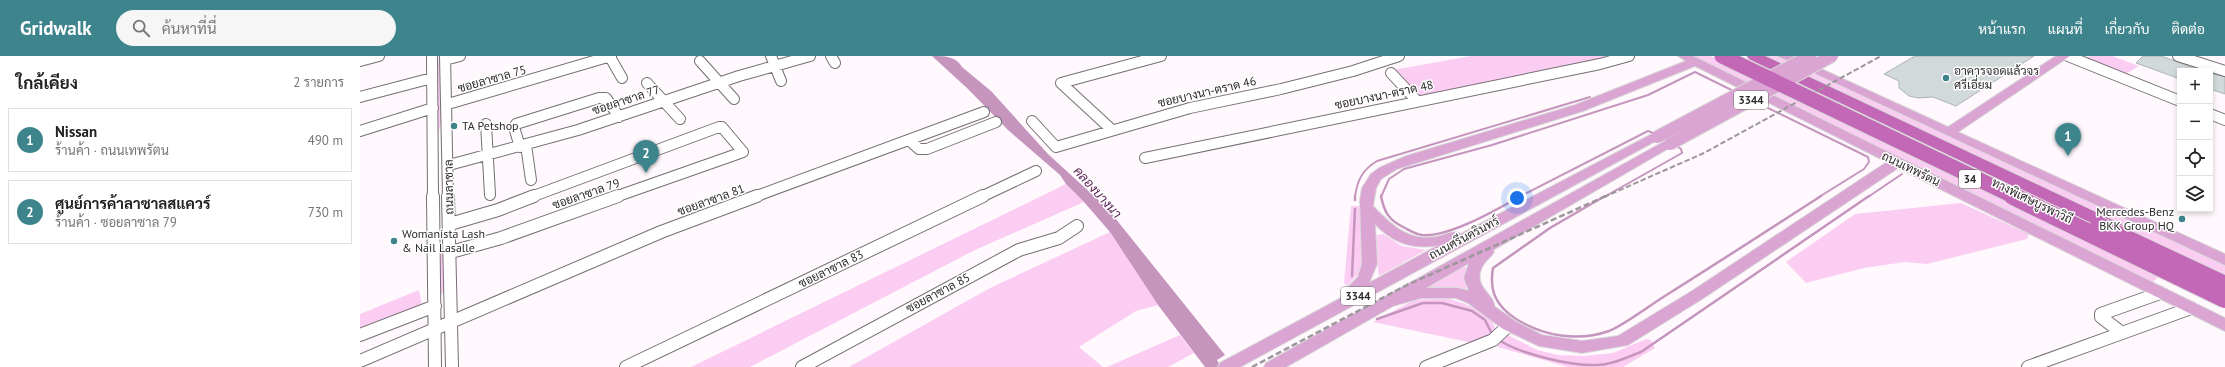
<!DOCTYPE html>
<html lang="th">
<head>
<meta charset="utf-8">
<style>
	:root { --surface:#fff; --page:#f6f6f6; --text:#222; --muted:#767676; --line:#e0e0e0; --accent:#3d848c }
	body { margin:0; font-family:"PT Sans",Sarabun,sans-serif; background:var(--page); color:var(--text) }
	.controls { position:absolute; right:12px; top:12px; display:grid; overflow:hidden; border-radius:0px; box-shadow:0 2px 6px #0003 }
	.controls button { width:36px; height:36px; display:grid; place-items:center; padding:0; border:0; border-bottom:1px solid var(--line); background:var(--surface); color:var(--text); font:20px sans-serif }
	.you { position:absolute; left:1157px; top:142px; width:14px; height:14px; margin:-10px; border:3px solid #fff; border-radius:50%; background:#1a73e8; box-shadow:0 0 0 6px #1a73e833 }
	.badge { display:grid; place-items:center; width:26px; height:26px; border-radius:50%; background:var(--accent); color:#fff; font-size:13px; font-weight:700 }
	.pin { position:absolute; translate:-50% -33px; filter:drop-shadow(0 1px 2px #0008) }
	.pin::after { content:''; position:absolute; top:21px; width:14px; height:12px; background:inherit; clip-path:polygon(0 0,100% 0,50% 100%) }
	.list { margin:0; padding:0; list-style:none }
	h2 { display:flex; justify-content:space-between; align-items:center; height:52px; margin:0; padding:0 16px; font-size:17px }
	h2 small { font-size:13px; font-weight:400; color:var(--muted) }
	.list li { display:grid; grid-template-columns:26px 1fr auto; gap:12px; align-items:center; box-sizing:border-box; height:64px; margin:0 8px 8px; padding:0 8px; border:1px solid var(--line); border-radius:0px }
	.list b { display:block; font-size:15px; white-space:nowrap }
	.list p { margin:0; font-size:13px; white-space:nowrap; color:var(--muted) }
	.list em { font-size:13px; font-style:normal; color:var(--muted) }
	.icon { flex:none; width:22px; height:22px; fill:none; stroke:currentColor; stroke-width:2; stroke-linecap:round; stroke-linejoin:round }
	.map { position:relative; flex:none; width:1865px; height:311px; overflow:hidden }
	header { display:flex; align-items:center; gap:24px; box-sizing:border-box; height:56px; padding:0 20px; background:var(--accent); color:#fff }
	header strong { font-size:19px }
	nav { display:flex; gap:22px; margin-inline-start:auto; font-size:14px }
	.search { width:280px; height:36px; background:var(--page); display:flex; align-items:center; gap:10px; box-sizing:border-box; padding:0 14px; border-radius:22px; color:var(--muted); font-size:15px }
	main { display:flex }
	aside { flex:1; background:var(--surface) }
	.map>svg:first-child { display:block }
	.green { fill:#fccdf3 }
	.water { fill:#c595bd }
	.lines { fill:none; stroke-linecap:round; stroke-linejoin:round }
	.stream-far1 { stroke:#c595bd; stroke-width:2 }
	.stream { stroke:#c595bd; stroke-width:2.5 }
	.building { fill:#d1d9da; stroke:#acb4b5 }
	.minor-far1-casing { stroke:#746f73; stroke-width:12 }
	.minor-casing { stroke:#746f73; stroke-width:14 }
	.major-casing { stroke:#d9d9d9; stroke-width:2 }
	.highway-casing { stroke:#d9d9d9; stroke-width:2 }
	.minor-far1 { stroke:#fff; stroke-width:10 }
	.minor { stroke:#fff; stroke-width:12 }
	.major { fill:#daa4d3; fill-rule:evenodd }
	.highway { fill:#c268b6; fill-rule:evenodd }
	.rail-far1 { stroke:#9c979b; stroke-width:2; stroke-dasharray:5.5 2.5; stroke-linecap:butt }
	.rail { stroke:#9c979b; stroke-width:2.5; stroke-dasharray:6 3; stroke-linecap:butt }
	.major-bridge-casing { stroke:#d9d9d9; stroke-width:14; stroke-linecap:butt }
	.highway-bridge-far1-casing { stroke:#d9d9d9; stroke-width:17; stroke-linecap:butt }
	.highway-bridge-casing { stroke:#d9d9d9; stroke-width:20; stroke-linecap:butt }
	.major-bridge { stroke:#daa4d3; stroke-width:12 }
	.highway-bridge-far1 { stroke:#c268b6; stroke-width:15 }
	.highway-bridge { stroke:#c268b6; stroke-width:18 }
	.poi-dot { fill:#3d848c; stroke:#fff; stroke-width:1.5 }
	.labels { text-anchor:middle; stroke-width:3; stroke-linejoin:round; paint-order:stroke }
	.shield { fill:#fff; stroke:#6d6b6c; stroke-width:1 }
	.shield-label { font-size:11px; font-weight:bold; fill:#2e2b2d }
	.poi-label { font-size:12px; fill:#2e2b2d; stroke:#fff; text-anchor:start }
	.street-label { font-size:12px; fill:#2e2b2d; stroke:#fff }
	.water-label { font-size:13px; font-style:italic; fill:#5c2355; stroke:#fff }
</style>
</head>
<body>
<header>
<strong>Gridwalk</strong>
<div class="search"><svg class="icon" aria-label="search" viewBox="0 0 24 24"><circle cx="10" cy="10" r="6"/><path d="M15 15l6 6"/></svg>ค้นหาที่นี่</div>
<nav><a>หน้าแรก</a><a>แผนที่</a><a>เกี่ยวกับ</a><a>ติดต่อ</a></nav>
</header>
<main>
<aside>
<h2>ใกล้เคียง<small>2 รายการ</small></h2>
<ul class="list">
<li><span class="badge">1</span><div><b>Nissan</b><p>ร้านค้า · ถนนเทพรัตน</p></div><em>490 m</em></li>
<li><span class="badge">2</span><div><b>ศูนย์การค้าลาซาลสแควร์</b><p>ร้านค้า · ซอยลาซาล 79</p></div><em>730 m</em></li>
</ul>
</aside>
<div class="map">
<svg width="1865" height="311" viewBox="0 0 1865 311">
	<rect width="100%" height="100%" fill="#fff9fe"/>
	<path class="green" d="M79 0 82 65 78 77 77 12Z
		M1111 0H1244L1247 3 1060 41 1033 14Z
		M1334 0H1351L1799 220 1792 227Z
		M1398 0H1418L1865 208V220Z
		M1730 0H1752L1779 10 1762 20 1724 4Z
		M706 128 724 146 615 194 390 311H331Z
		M1601 147 1669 178 1667 183 1567 208 1545 206 1504 212 1446 227 1426 206 1495 158Z
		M991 150H1002L1003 213 987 230 984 227Z
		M750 176 798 249 776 255 719 291 743 311H489L630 232Z
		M1023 178 1042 190 1066 194 1019 220 1013 180Z
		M84 185 85 233 81 239V256L78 257 80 201Z
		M1104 210 1107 213 1106 234 1069 231Z
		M59 234 62 250 0 277V258Z
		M1085 242C1100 245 1133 257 1136 275L1113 287 1013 266 1054 244Z
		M1146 278 1177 294 1198 299 1224 300 1253 297 1286 283 1291 284 1295 292 1263 311H1208L1138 291 1137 289Z
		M820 279 834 297 808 311H747Z"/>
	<path class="water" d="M572 0C584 0 596 0 602 11L631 35 688 98 747 152 865 299 857 304 861 311H845L798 249 750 176 724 146 706 128 700 119 648 74 608 33Z"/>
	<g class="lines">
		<path class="stream-far1" d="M995 141C997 125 1002 114 1017 105L1230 41
			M1021 141 1029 123 1044 113 1132 89 1288 39 1335 16 1508 101 1509 106 1504 113 1459 141
			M1159 141 1288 75 1306 82 1321 93 1322 97 1244 141
			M1508 141 1542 118"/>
		<path class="stream" d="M1021 140C1024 156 1029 164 1043 171 1049 174 1055 178 1062 179 1088 182 1138 153 1161 140
			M1245 140 1190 172 1133 212C1129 235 1136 250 1156 263 1183 280 1218 286 1249 275 1263 270 1293 247 1308 238 1359 206 1410 173 1461 140
			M995 144V140
			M992 220 995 153
			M1017 263 1063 247H1082L1112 255 1125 264 1131 276
			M1142 286C1165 299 1211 310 1237 309 1252 309 1267 301 1281 296L1509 140"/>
	</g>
	<path class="building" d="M1555 0H1674L1596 50 1573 41 1558 42 1549 40 1539 32V25L1524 18Z
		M1783 0H1801L1842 15H1820V23L1776 7Z
		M1850 17 1865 21V38L1850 33Z"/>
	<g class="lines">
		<defs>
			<path id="minor-far1" d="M72 0 73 141
				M85 0 88 141
				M411 0 421 25
				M471 0 475 7
				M1708 0 1820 45
				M1818 0 1865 15
				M250 1 262 22
				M85 4 100 0
				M0 5 19 0
				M340 5 374 43
				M1031 17 1057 45
				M287 27 320 63
				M0 41 72 22
				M88 48 251 0
				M1850 58 1865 64
				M672 65 696 91 830 52 921 33 993 15 1039 0
				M126 68 130 139
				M752 74 701 27 801 0
				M0 75 73 52
				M549 84 559 93H567L636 66
				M166 89 171 124
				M160 91 154 71 156 68 239 42H246L259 61
				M785 102 1240 8 1269 0
				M89 109 218 74 379 20 450 0
				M171 141 359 71H362L383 96 255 141
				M394 141 624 56
				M621 141 676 115"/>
			<path id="minor" d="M73 140 75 311
				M88 140 92 311
				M90 168 138 154 174 140
				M91 196 141 182 258 140
				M1762 277 1831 252
				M0 279 75 250
				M0 305 301 176 397 140
				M266 311 623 140
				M442 311 659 194 699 182 717 170
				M1066 311 1133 284 1149 269
				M1668 311 1762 277 1741 261V258L1800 237"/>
			<path id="major" d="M1318 0H1333L1865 262V275L1538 112 1342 243 1268 289 1222 297 1179 290 1143 273 1108 247 1096 242H1061L1033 250 926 311H904L906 307 1305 85 1310 84 1316 88 1133 194 1134 196C1131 201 1125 205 1122 211 1112 231 1136 240 1134 250L1155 265 1182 279 1222 285 1258 280 1332 235 1527 106 1335 10 1223 55 1037 113 1021 123 1016 132 1013 150C1032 170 1050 187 1080 180 1087 178 1094 174 1101 178L1292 78H1302L1303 81 880 311H858L860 307 981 242 983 236 998 221 1002 208 1000 144 1002 132 1011 118 1019 112 1046 100 1215 49 1326 5ZM1015 168C1033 187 1053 194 1079 189L1009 227 1017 208ZM1109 207 1104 222 1109 235 1098 232H1066Z
				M1418 0H1433L1588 71 1696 0H1710L1598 76 1865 198V209Z"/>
			<path id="highway" d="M1387 0H1405L1761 168 1764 172 1761 176 1755 178 1749 176 1389 3Z"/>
		</defs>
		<use href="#minor-far1" class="minor-far1-casing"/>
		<use href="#minor" class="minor-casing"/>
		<use href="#major" class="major-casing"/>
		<use href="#highway" class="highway-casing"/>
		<use href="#minor-far1" class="minor-far1"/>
		<use href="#minor" class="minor"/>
		<use href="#major" class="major"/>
		<use href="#highway" class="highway"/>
		<path class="rail-far1" d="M1244 141 1344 97 1521 0"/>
		<path class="rail" d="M892 311 1047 229 1246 140"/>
		<defs>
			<path id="major-bridge" d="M1297 81 1450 0
				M1310 88 1472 0"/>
			<path id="highway-bridge-far1" d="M1362 0 1655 141"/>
			<path id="highway-bridge" d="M1653 140 1865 243
				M1739 170 1865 229"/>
		</defs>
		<use href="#major-bridge" class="major-bridge-casing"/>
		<use href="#highway-bridge-far1" class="highway-bridge-far1-casing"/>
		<use href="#highway-bridge" class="highway-bridge-casing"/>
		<use href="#major-bridge" class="major-bridge"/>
		<use href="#highway-bridge-far1" class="highway-bridge-far1"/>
		<use href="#highway-bridge" class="highway-bridge"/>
	</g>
	<g class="poi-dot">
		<circle cx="1586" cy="22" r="4"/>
		<circle cx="94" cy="70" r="4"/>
		<circle cx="1822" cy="163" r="4"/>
		<circle cx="34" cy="185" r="4"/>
	</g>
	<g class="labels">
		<g class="shield">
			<rect x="1374" y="35" width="34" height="18" rx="3"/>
			<rect x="1599" y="114" width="22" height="18" rx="3"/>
			<rect x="981" y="231" width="34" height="18" rx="3"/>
		</g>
		<g class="shield-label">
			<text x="1391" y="48">3344</text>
			<text x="1610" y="127">34</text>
			<text x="998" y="244">3344</text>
		</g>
		<g class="poi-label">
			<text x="1594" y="19">อาคารจอดแล้วจร<tspan x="1594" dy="14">ศรีเอี่ยม</tspan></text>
			<text x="102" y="74">TA Petshop</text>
			<text x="1814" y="160" text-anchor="end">Mercedes-Benz<tspan x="1814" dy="14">BKK Group HQ</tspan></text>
			<text x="42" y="182">Womanista Lash<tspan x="42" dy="14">&amp; Nail Lasalle</tspan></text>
		</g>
		<g class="street-label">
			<text transform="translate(132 23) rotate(-16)" y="4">ซอยลาซาล 75</text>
			<text transform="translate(847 36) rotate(-13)" y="4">ซอยบางนา-ตราด 46</text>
			<text transform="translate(1024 39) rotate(-12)" y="4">ซอยบางนา-ตราด 48</text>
			<text transform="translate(266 44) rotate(-18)" y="4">ซอยลาซาล 77</text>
			<text transform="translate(1551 113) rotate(26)" y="4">ถนนเทพรัตน</text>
			<text transform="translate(89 131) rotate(-91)" y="4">ถนนลาซาล</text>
			<text transform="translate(226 138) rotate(-19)" y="4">ซอยลาซาล 79</text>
			<text transform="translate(351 144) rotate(-20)" y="4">ซอยลาซาล 81</text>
			<text transform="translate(1672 145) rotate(26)" y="4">ทางพิเศษบูรพาวิถี</text>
			<text transform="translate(1104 182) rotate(-28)" y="4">ถนนศรีนครินทร์</text>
			<text transform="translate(471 213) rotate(-26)" y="4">ซอยลาซาล 83</text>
			<text transform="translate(578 237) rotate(-28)" y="4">ซอยลาซาล 85</text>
		</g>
		<g class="water-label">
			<text transform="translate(738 136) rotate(48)" y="5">คลองบางนา</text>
		</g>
	</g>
</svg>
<div class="controls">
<button>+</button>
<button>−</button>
<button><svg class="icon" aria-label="locate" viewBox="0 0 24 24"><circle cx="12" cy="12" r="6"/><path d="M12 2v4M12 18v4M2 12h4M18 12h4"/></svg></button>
<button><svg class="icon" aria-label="layers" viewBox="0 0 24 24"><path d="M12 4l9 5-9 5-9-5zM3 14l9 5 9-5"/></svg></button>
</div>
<div class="you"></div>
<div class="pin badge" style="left:1708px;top:100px">1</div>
<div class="pin badge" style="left:286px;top:117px">2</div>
</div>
</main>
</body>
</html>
